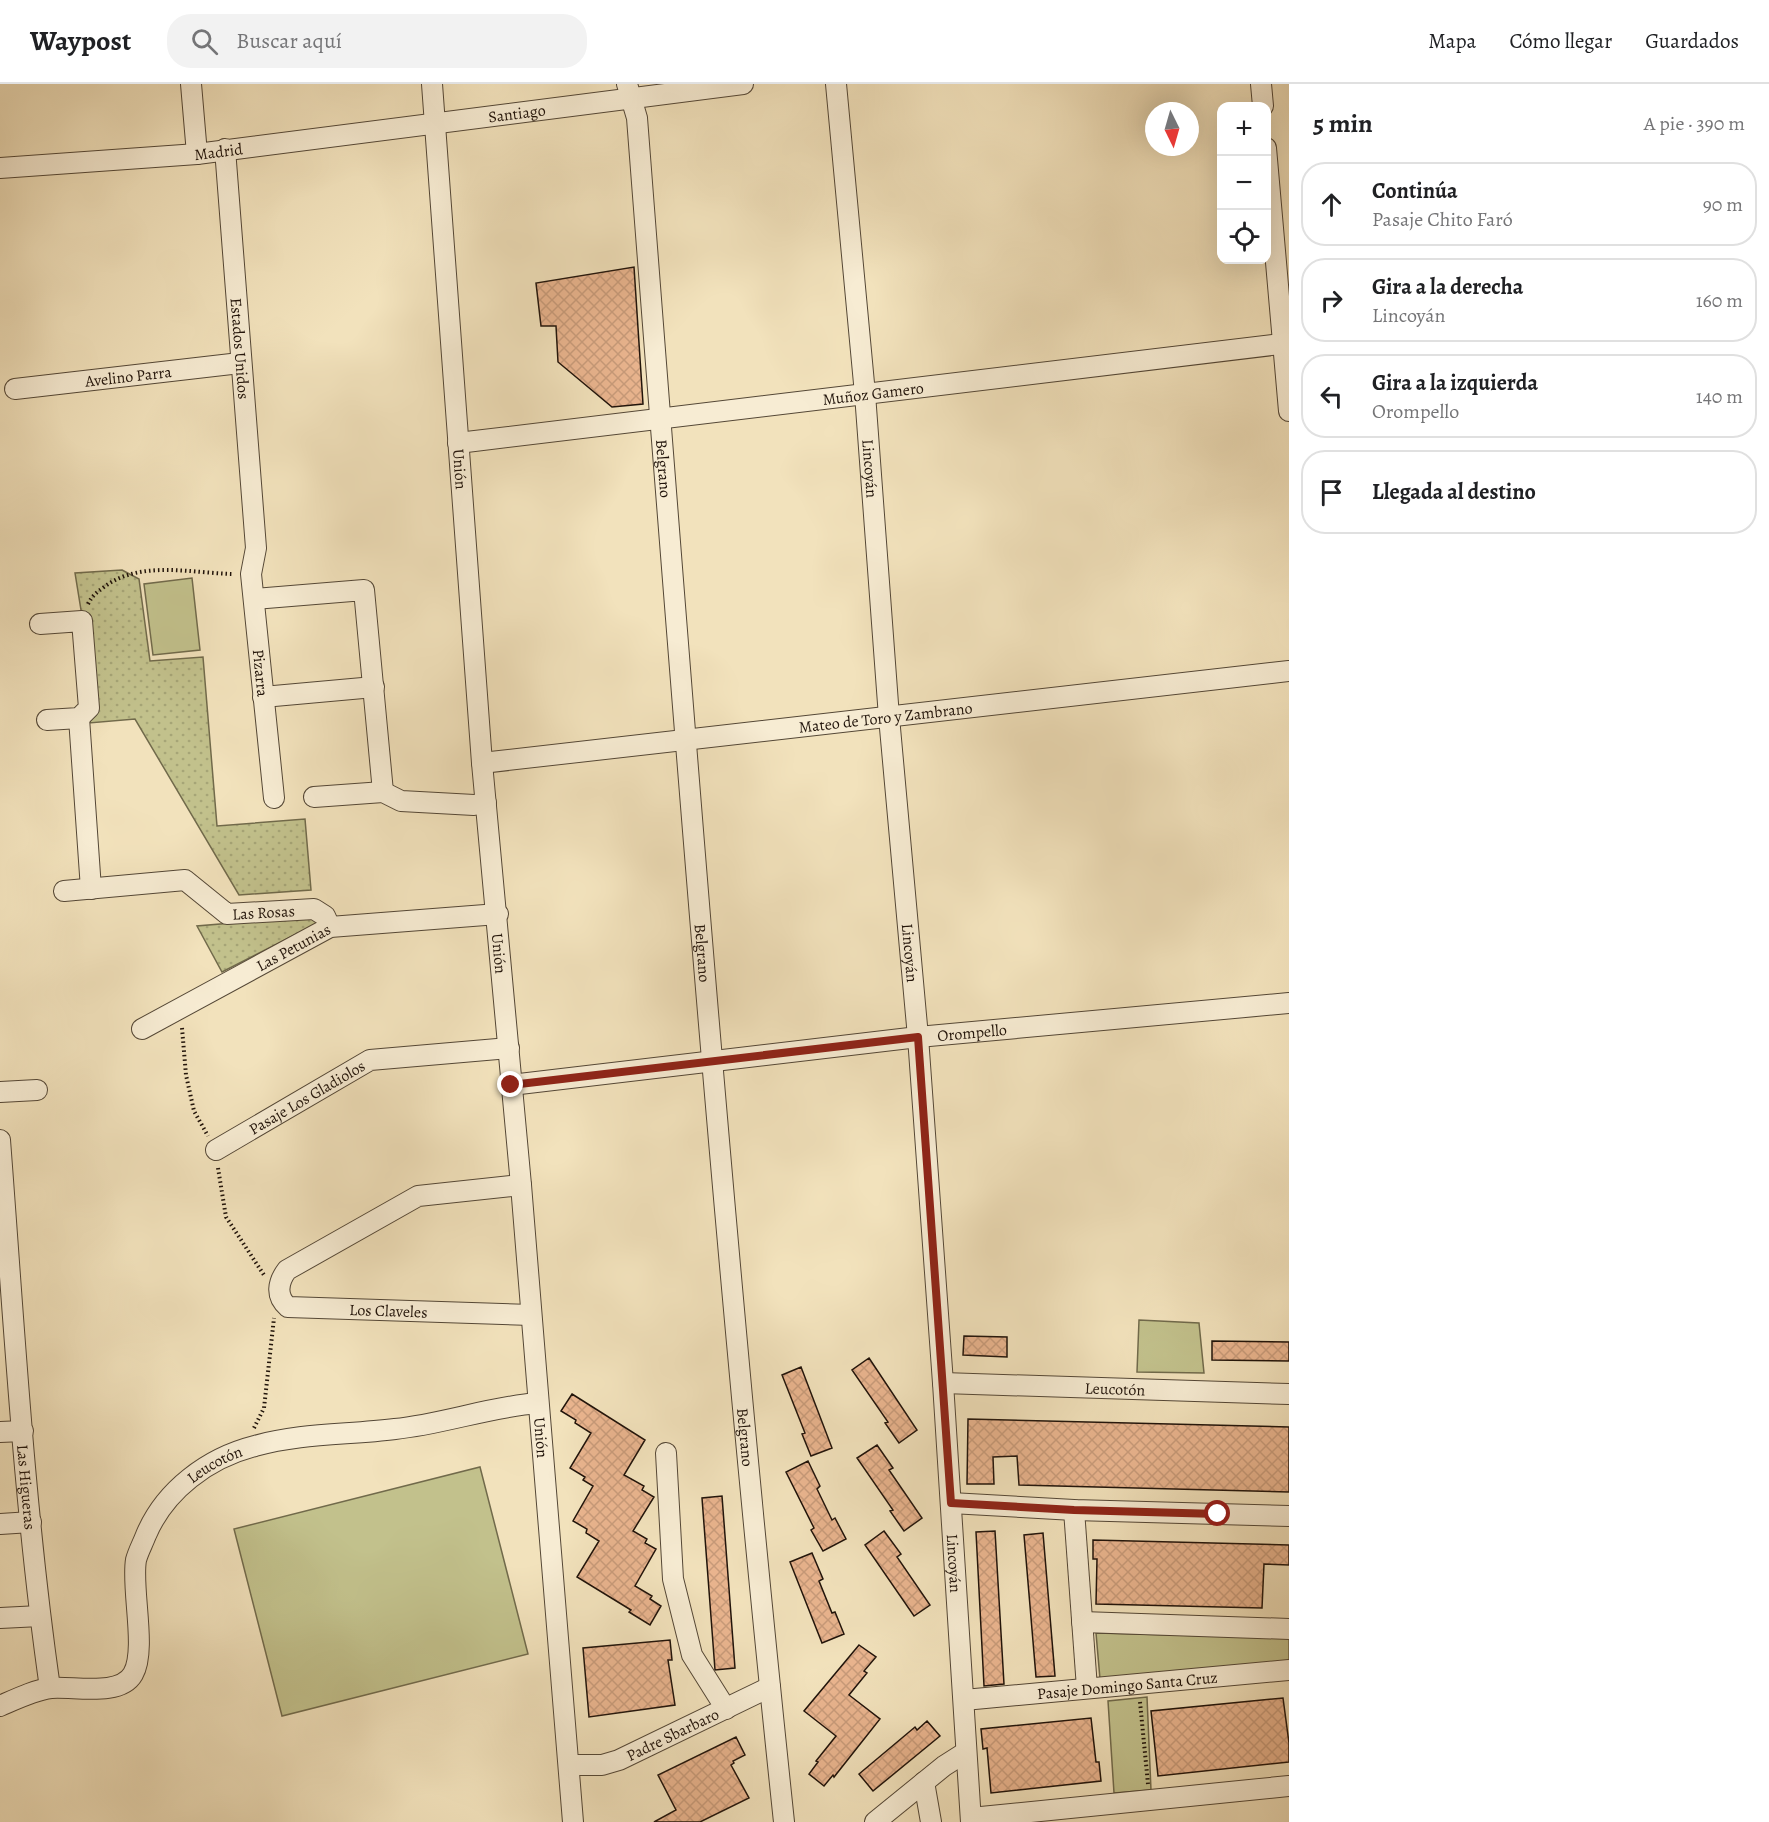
<!DOCTYPE html>
<html lang="es">
<head>
<meta charset="utf-8">
<style>
	:root { --surface:#fff; --page:#f2f2f2; --text:#202124; --muted:#757577; --line:#e0e0e0 }
	body { margin:0; font-family:Alegreya,serif; background:var(--page); color:var(--text) }
	.controls { position:absolute; right:18px; top:18px; display:grid; overflow:hidden; border-radius:12px; box-shadow:0 6px 24px #0002 }
	.controls button { width:54px; height:54px; display:grid; place-items:center; padding:0; border:0; border-bottom:2px solid var(--line); background:var(--surface); color:var(--text); font:30px sans-serif }
	.compass { position:absolute; left:1145px; top:18px; width:54px; height:54px; border-radius:50%; background:var(--surface); box-shadow:0 6px 24px #0002; rotate:175deg }
	.stop { position:absolute; width:18px; height:18px; margin:-14px; border:4px solid #8f2418; border-radius:50%; background:#fff }
	.stop.end { background:#8f2418; border-color:#fff; box-shadow:0 2px 6px #0008 }
	.list { margin:0; padding:0; list-style:none }
	h2 { display:flex; justify-content:space-between; align-items:center; height:78px; margin:0; padding:0 24px; font-size:26px }
	h2 small { font-size:20px; font-weight:400; color:var(--muted) }
	.list li { display:grid; grid-template-columns:39px 1fr auto; gap:18px; align-items:center; box-sizing:border-box; height:84px; margin:0 12px 12px; padding:0 12px; border:2px solid var(--line); border-radius:24px }
	.list b { display:block; font-size:22px; white-space:nowrap }
	.list p { margin:0; font-size:20px; white-space:nowrap; color:var(--muted) }
	.list em { font-size:20px; font-style:normal; color:var(--muted) }
	.icon { flex:none; width:33px; height:33px; fill:none; stroke:currentColor; stroke-width:2; stroke-linecap:round; stroke-linejoin:round }
	.map { position:relative; flex:none; width:1289px; height:1738px; overflow:hidden }
	header { display:flex; align-items:center; gap:36px; box-sizing:border-box; height:84px; padding:0 30px; background:var(--surface); border-bottom:2px solid var(--line) }
	header strong { font-size:28px }
	nav { display:flex; gap:33px; margin-inline-start:auto; font-size:21px }
	.search { width:420px; height:54px; background:var(--page); display:flex; align-items:center; gap:15px; box-sizing:border-box; padding:0 21px; border-radius:24px; color:var(--muted); font-size:22px }
	main { display:flex }
	aside { flex:1; background:var(--surface) }
	.map>svg:first-child { display:block }
	.grass { fill:url(#grass-dots); stroke:#716a4b; stroke-width:1.5 }
	.green { fill:#c2c18c; stroke:#716a4b; stroke-width:1.5 }
	.building { fill:url(#building-cross-hatch); stroke:#20130a; stroke-width:1.5 }
	.lines { fill:none; stroke-linecap:round; stroke-linejoin:round }
	.minor-casing { stroke:#544736; stroke-width:22 }
	.path { stroke:#20130a; stroke-width:4; stroke-dasharray:1.5 3; stroke-linecap:butt }
	.minor { stroke:#f7ecd3; stroke-width:20 }
	.route { stroke:#8f2418; stroke-width:8 }
	.labels { text-anchor:middle; stroke-width:4.5; stroke-linejoin:round; paint-order:stroke }
	.street-label { font-size:16px; fill:#20130a; stroke:#f7ecd3 }
</style>
</head>
<body>
<header>
<strong>Waypost</strong>
<div class="search"><svg class="icon" aria-label="search" viewBox="0 0 24 24"><circle cx="10" cy="10" r="6"/><path d="M15 15l6 6"/></svg>Buscar aquí</div>
<nav><a>Mapa</a><a>Cómo llegar</a><a>Guardados</a></nav>
</header>
<main>
<div class="map">
<svg width="1289" height="1738" viewBox="0 0 1289 1738">
	<defs>
		<pattern id="grass-dots" width="8" height="8" patternUnits="userSpaceOnUse" patternTransform="scale(1.5)"><rect width="8" height="8" fill="#c2c18c"/><path d="M2 2h.1M6 6h.1" fill="none" stroke="#a6a577" stroke-width="1.8" stroke-linecap="round"/></pattern>
		<pattern id="building-cross-hatch" width="8" height="8" patternUnits="userSpaceOnUse" patternTransform="scale(1.5)"><rect width="8" height="8" fill="#eab58f"/><path d="M0 0l8 8M0 8l8-8" fill="none" stroke="#c89b7a"/></pattern>
	</defs>
	<rect width="100%" height="100%" fill="#f2e2bc"/>
	<filter id="stains"><feTurbulence type="fractalNoise" baseFrequency=".00333" numOctaves="4"/><feColorMatrix values="0 0 0 0 .2 0 0 0 0 .09 0 0 0 0 .02 0 0 0 .5 -.17"/></filter>
	<radialGradient id="worn" r=".72"><stop offset=".6" stop-color="#630" stop-opacity="0"/><stop offset="1" stop-color="#630" stop-opacity=".3"/></radialGradient>
	<path class="grass" d="M122 486 139 495 150 577 203 573 217 742 305 735 311 806 239 811 135 635 89 639 95 621 89 538 81 526 75 489Z
		M317 832 318 839 222 888 197 842Z"/>
	<path class="green" d="M192 494 200 566 153 571 144 500Z
		M1139 1236 1199 1239 1204 1289 1137 1288Z
		M480 1383 528 1570 282 1632 234 1445Z
		M1096 1549 1289 1554V1577L1100 1595Z
		M1147 1613 1151 1706 1114 1709 1108 1617Z"/>
	<path class="building" d="M634 183 643 320 612 323 558 278 556 242H541L536 199Z
		M964 1252 1007 1253V1273L963 1271Z
		M1212 1257 1289 1258V1277L1212 1276Z
		M869 1274 917 1346 899 1359 885 1339 888 1338 852 1286Z
		M801 1283 832 1364 811 1372 802 1350 805 1349 782 1291Z
		M572 1310 645 1356 624 1391 644 1402 642 1406 654 1413 633 1447 647 1455 645 1459 656 1465 635 1502 652 1512 650 1515 661 1522 650 1541 629 1528 631 1526 577 1493 599 1457 586 1449 587 1445 573 1437 593 1402 583 1396 585 1393 570 1384 591 1349 575 1339 576 1336 561 1327Z
		M968 1335 1289 1343V1408L1019 1401 1017 1372 993 1373 994 1400H967Z
		M877 1361 893 1384 889 1386 922 1434 904 1447 890 1427 893 1426 857 1374Z
		M808 1377 820 1402 817 1405 832 1436 835 1434 846 1455 823 1467 811 1446 814 1444 786 1388Z
		M722 1412 735 1584 715 1586 702 1414Z
		M884 1447 901 1470 897 1473 930 1521 914 1532 865 1461Z
		M995 1447 1004 1600 984 1602 976 1448Z
		M1043 1449 1055 1592 1036 1593 1024 1451Z
		M1093 1456 1289 1461V1481L1264 1480 1262 1524 1096 1520 1097 1475H1093Z
		M812 1469 823 1495 819 1497 832 1529 835 1528 844 1550 822 1559 790 1478Z
		M670 1556 672 1576H668L675 1621 589 1633 583 1564Z
		M859 1561 876 1573 864 1587 867 1589 849 1611 880 1635 834 1693 833 1691 824 1702 809 1690 818 1678 816 1677 836 1652 804 1627Z
		M1283 1614 1289 1659V1678L1158 1692 1151 1627Z
		M1091 1634 1096 1678H1099L1101 1697 991 1709 987 1664 983 1665 981 1645Z
		M927 1637 940 1652 873 1707 859 1690 915 1643 917 1646Z
		M736 1653 745 1671 733 1677 734 1679 731 1681 749 1714 700 1738H654L676 1726 658 1691Z"/>
	<g class="lines">
		<defs>
			<g id="minor">
				<path d="M191 0 197 70"/>
				<path id="s1" d="M432 0 482 679 521 1101 573 1738"/>
				<path id="s2" d="M627 0 637 34C681 603 724 1171 784 1738"/>
				<path id="s3" d="M836 0 865 310 889 633 918 953 943 1299 971 1738"/>
				<path d="M1261 0 1263 22"/>
				<path d="M1266 64 1289 327"/>
				<path id="s4" d="M225 65 256 464 251 490 274 714"/>
				<path id="s5" d="M0 84 197 70 743 0"/>
				<path id="s6" d="M15 305 240 279"/>
				<path id="s7" d="M458 359 1289 259"/>
				<path d="M254 515 364 506 383 708"/>
				<path d="M40 540 82 537 89 624 79 634 47 636"/>
				<path d="M263 613 374 603"/>
				<path d="M79 634 91 805"/>
				<path id="s8" d="M482 679 1289 587"/>
				<path d="M314 713 383 708 401 717 474 721 486 719"/>
				<path id="s9" d="M64 807 185 796 227 830 314 825 325 832 330 843"/>
				<path id="s10" d="M142 945 330 843 498 830"/>
				<path id="s11" d="M511 1001 918 953 1289 919"/>
				<path d="M0 1008 37 1006"/>
				<path id="s12" d="M0 1056C14 1239 24 1423 50 1604"/>
				<path id="s13" d="M216 1066 370 976 509 964"/>
				<path id="s14" d="M521 1101 418 1112 287 1186C278 1198 275 1212 288 1223L531 1231"/>
				<path id="s15" d="M943 1299 1289 1310"/>
				<path d="M0 1348 23 1347"/>
				<path d="M666 1369 673 1495 692 1571 726 1625"/>
				<path d="M951 1419 1074 1426 1289 1432"/>
				<path d="M1074 1426 1087 1604"/>
				<path d="M0 1440 31 1438"/>
				<path d="M0 1534 40 1532"/>
				<path d="M1082 1538 1289 1545"/>
				<path id="s16" d="M964 1616 1289 1586"/>
				<path id="s17" d="M0 1622C16 1615 34 1606 51 1604 74 1602 120 1613 133 1590 147 1566 131 1504 136 1476 138 1468 143 1459 146 1451 165 1406 208 1374 255 1362 300 1349 348 1351 395 1345 443 1340 489 1323 538 1319"/>
				<path id="s18" d="M569 1681H602L619 1676 770 1603"/>
				<path d="M924 1698 931 1738"/>
				<path d="M971 1734 1289 1702"/>
				<path d="M875 1738 944 1682 966 1668"/>
			</g>
		</defs>
		<use href="#minor" class="minor-casing"/>
		<path class="path" d="M88 520C92 512 96 509 104 503 140 476 190 489 233 490
			M182 944 186 991 194 1027 208 1052
			M218 1084 226 1133 264 1191
			M254 1344 264 1324 274 1234
			M1140 1618 1148 1700"/>
		<use href="#minor" class="minor"/>
	</g>
	<g class="lines">
		<path class="route" d="M511 1001 918 953 951 1419 1074 1426 1218 1430"/>
	</g>
	<g class="labels">
		<g class="street-label">
			<text dy="6" stroke="none"><textPath href="#s5" startOffset="520">Santiago</textPath></text>
			<text dy="6" stroke="none"><textPath href="#s5" startOffset="219">Madrid</textPath></text>
			<text dy="6" stroke="none"><textPath href="#s4" startOffset="200">Estados Unidos</textPath></text>
			<text dy="6" stroke="none"><textPath href="#s6" startOffset="114">Avelino Parra</textPath></text>
			<text dy="6" stroke="none"><textPath href="#s7" startOffset="418">Muñoz Gamero</textPath></text>
			<text dy="6" stroke="none"><textPath href="#s2" startOffset="387">Belgrano</textPath></text>
			<text dy="6" stroke="none"><textPath href="#s3" startOffset="386">Lincoyán</textPath></text>
			<text dy="6" stroke="none"><textPath href="#s1" startOffset="386">Unión</textPath></text>
			<text dy="6" stroke="none"><textPath href="#s4" startOffset="526">Pizarra</textPath></text>
			<text dy="6" stroke="none"><textPath href="#s8" startOffset="406">Mateo de Toro y Zambrano</textPath></text>
			<text dy="6" stroke="none"><textPath href="#s9" startOffset="212">Las Rosas</textPath></text>
			<text dy="6" stroke="none"><textPath href="#s10" startOffset="172">Las Petunias</textPath></text>
			<text dy="6" stroke="none"><textPath href="#s1" startOffset="872">Unión</textPath></text>
			<text dy="6" stroke="none"><textPath href="#s2" startOffset="873">Belgrano</textPath></text>
			<text dy="6" stroke="none"><textPath href="#s3" startOffset="872">Lincoyán</textPath></text>
			<text dy="6" stroke="none"><textPath href="#s11" startOffset="464">Orompello</textPath></text>
			<text dy="6" stroke="none"><textPath href="#s13" startOffset="105">Pasaje Los Gladiolos</textPath></text>
			<text dy="6" stroke="none"><textPath href="#s14" startOffset="396">Los Claveles</textPath></text>
			<text dy="6" stroke="none"><textPath href="#s15" startOffset="172">Leucotón</textPath></text>
			<text dy="6" stroke="none"><textPath href="#s1" startOffset="1358">Unión</textPath></text>
			<text dy="6" stroke="none"><textPath href="#s2" startOffset="1359">Belgrano</textPath></text>
			<text dy="6" stroke="none"><textPath href="#s17" startOffset="384">Leucotón</textPath></text>
			<text dy="6" stroke="none"><textPath href="#s12" startOffset="348">Las Higueras</textPath></text>
			<text dy="6" stroke="none"><textPath href="#s3" startOffset="1484">Lincoyán</textPath></text>
			<text dy="6" stroke="none"><textPath href="#s16" startOffset="164">Pasaje Domingo Santa Cruz</textPath></text>
			<text dy="6" stroke="none"><textPath href="#s18" startOffset="110">Padre Sbarbaro</textPath></text>
		</g>
	</g>
	<rect width="100%" height="100%" filter="url(#stains)"/>
	<rect width="100%" height="100%" fill="url(#worn)"/>
</svg>
<div class="controls">
<button>+</button>
<button>−</button>
<button><svg class="icon" aria-label="locate" viewBox="0 0 24 24"><circle cx="12" cy="12" r="6"/><path d="M12 2v4M12 18v4M2 12h4M18 12h4"/></svg></button>
</div>
<svg class="compass" viewBox="-18 -18 36 36"><path d="M0-13l5 13h-10z" fill="#e53935"/><path d="M0 13l5-13h-10z" fill="#757577"/></svg>
<div class="stop" style="left:1218px;top:1430px"></div>
<div class="stop end" style="left:511px;top:1001px"></div>
</div>
<aside>
<h2>5 min<small>A pie · 390 m</small></h2>
<ul class="list">
<li><svg class="icon" aria-label="ahead" viewBox="0 0 24 24"><path d="M12 20V5M6 11l6-6 6 6"/></svg><div><b>Continúa</b><p>Pasaje Chito Faró</p></div><em>90 m</em></li>
<li><svg class="icon" aria-label="right" viewBox="0 0 24 24"><path d="M7 20v-9h11M14 6l5 5-5 5"/></svg><div><b>Gira a la derecha</b><p>Lincoyán</p></div><em>160 m</em></li>
<li><svg class="icon" aria-label="left" viewBox="0 0 24 24"><path d="M17 20v-9H6M10 6l-5 5 5 5"/></svg><div><b>Gira a la izquierda</b><p>Orompello</p></div><em>140 m</em></li>
<li><svg class="icon" aria-label="arrive" viewBox="0 0 24 24"><path d="M6 21V4h12l-3 4 3 4H6"/></svg><div><b>Llegada al destino</b></div></li>
</ul>
</aside>
</main>
</body>
</html>
